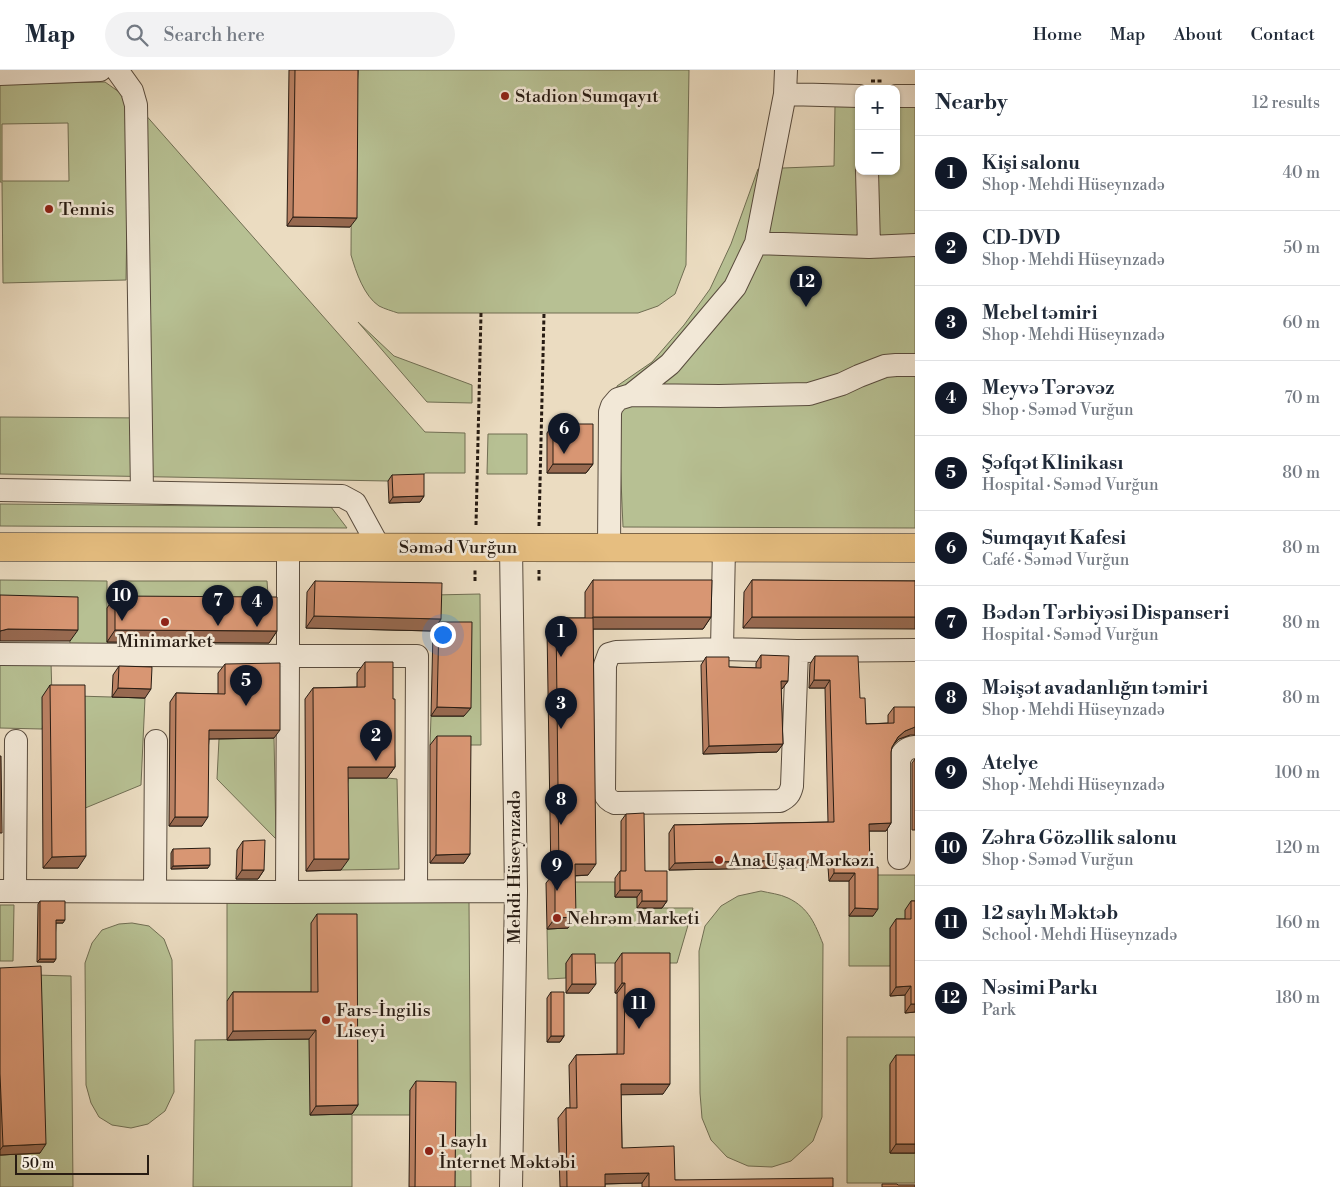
<!DOCTYPE html>
<html lang="en">
<head>
<meta charset="utf-8">
<style>
	:root { --surface:#fff; --page:#f2f2f3; --text:#1f2937; --muted:#747a83; --line:#e0e1e3; --accent:#111827 }
	body { margin:0; font-family:"Libre Bodoni",serif; background:var(--page); color:var(--text) }
	.controls { position:absolute; right:15px; top:15px; display:grid; overflow:hidden; border-radius:10px; box-shadow:0 1px 4px #0004 }
	.controls button { width:45px; height:45px; display:grid; place-items:center; padding:0; border:0; border-bottom:1px solid var(--line); background:var(--surface); color:var(--text); font:25px sans-serif }
	.scale { position:absolute; left:15px; bottom:12px; width:134px; box-sizing:border-box; padding-left:5px; border:2px solid #281c13; border-top:0; font-size:14px; line-height:18px; white-space:nowrap; color:#281c13; -webkit-text-stroke:4px #f2e8d7; paint-order:stroke }
	.you { position:absolute; left:442px; top:564px; width:18px; height:18px; margin:-12px; border:4px solid #fff; border-radius:50%; background:#1a73e8; box-shadow:0 0 0 8px #1a73e833 }
	.badge { display:grid; place-items:center; width:32px; height:32px; border-radius:50%; background:var(--accent); color:#fff; font-size:16px; font-weight:700 }
	.pin { position:absolute; translate:-50% -41px; filter:drop-shadow(0 1px 2px #0008) }
	.pin::after { content:''; position:absolute; top:26px; width:18px; height:15px; background:inherit; clip-path:polygon(0 0,100% 0,50% 100%) }
	.list { margin:0; padding:0; list-style:none }
	h2 { display:flex; justify-content:space-between; align-items:center; height:65px; margin:0; padding:0 20px; font-size:21px }
	h2 small { font-size:16px; font-weight:400; color:var(--muted) }
	.list li { display:grid; grid-template-columns:32px 1fr auto; gap:15px; align-items:center; box-sizing:border-box; height:75px; padding:0 20px; border-top:1px solid var(--line) }
	.list b { display:block; font-size:19px; white-space:nowrap }
	.list p { margin:0; font-size:16px; white-space:nowrap; color:var(--muted) }
	.list em { font-size:16px; font-style:normal; color:var(--muted) }
	.icon { flex:none; width:28px; height:28px; fill:none; stroke:currentColor; stroke-width:2; stroke-linecap:round; stroke-linejoin:round }
	.map { position:relative; flex:none; width:915px; height:1117px; overflow:hidden }
	header { display:flex; align-items:center; gap:30px; box-sizing:border-box; height:70px; padding:0 25px; background:var(--surface); border-bottom:1px solid var(--line) }
	header strong { font-size:24px }
	nav { display:flex; gap:28px; margin-inline-start:auto; font-size:18px }
	.search { width:350px; height:45px; background:var(--page); display:flex; align-items:center; gap:12px; box-sizing:border-box; padding:0 18px; border-radius:28px; color:var(--muted); font-size:19px }
	main { display:flex }
	aside { flex:1; background:var(--surface) }
	.map>svg:first-child { display:block }
	.green { fill:#b7c093; stroke:#706e53; fill-rule:evenodd }
	.lines { fill:none; stroke-linecap:round; stroke-linejoin:round }
	.minor-casing { stroke:#594c3e; stroke-width:24 }
	.major-casing { stroke:#281c13; stroke-width:29 }
	.path { stroke:#281c13; stroke-width:3; stroke-dasharray:4 2.5; stroke-linecap:butt }
	.minor { stroke:#f2e8d7; stroke-width:22 }
	.major { stroke:#e6be80; stroke-width:28 }
	.wall { fill:#ba8163; stroke:#281c13 }
	.shaded-wall { fill:#976950; stroke:#281c13 }
	.building { fill:#d89673; stroke:#281c13 }
	.poi-dot { fill:#8f2418; stroke:#f2e8d7; stroke-width:2 }
	.labels { text-anchor:middle; stroke-width:5; stroke-linejoin:round; paint-order:stroke }
	.poi-label { font-size:18px; fill:#281c13; stroke:#f2e8d7; text-anchor:start }
	.street-label { font-size:18px; fill:#281c13; stroke:#f2e8d7 }
</style>
</head>
<body>
<header>
<strong>Map</strong>
<div class="search"><svg class="icon" aria-label="search" viewBox="0 0 24 24"><circle cx="10" cy="10" r="6"/><path d="M15 15l6 6"/></svg>Search here</div>
<nav><a>Home</a><a>Map</a><a>About</a><a>Contact</a></nav>
</header>
<main>
<div class="map">
<svg width="915" height="1117" viewBox="0 0 915 1117">
	<rect width="100%" height="100%" fill="#ebdcc1"/>
	<filter id="stains"><feTurbulence type="fractalNoise" baseFrequency=".004" numOctaves="4"/><feColorMatrix values="0 0 0 0 .2 0 0 0 0 .09 0 0 0 0 .02 0 0 0 .5 -.17"/></filter>
	<radialGradient id="worn" r=".72"><stop offset=".6" stop-color="#630" stop-opacity="0"/><stop offset="1" stop-color="#630" stop-opacity=".3"/></radialGradient>
	<path class="green" d="M352 0H689L686 195 675 224 658 236 638 243H398C392 241 385 239 379 236 364 226 356 202 351 185Z
		M105 12 129 29 126 210 3 213 2 112H0V14ZM68 53 69 111H2V54Z
		M835 36H859V101H896V36H915V458L623 457 617 316 652 292 684 255 710 219 731 174 758 99 834 96Z
		M143 42 425 362 465 363V403H425L419 410 388 411 0 404V347L146 348Z
		M358 252 394 286 472 315V333L427 332Z
		M488 364H527V404H487Z
		M0 434 331 437 347 458 0 456Z
		M0 510 107 511V574H70V539L0 537Z
		M126 511H267L269 538H126Z
		M480 524 481 675H430L431 646H464L466 561H433V525Z
		M51 592 52 627 42 659 0 658V593Z
		M77 626 145 628 141 715 78 741Z
		M340 629 387 708 397 709 399 799 341 800Z
		M274 668 276 769 217 709 219 669Z
		M873 805H915V840L905 858 890 896H849V846Z
		M567 812H615V827H637L638 838H693L677 893H566V908L548 909 547 859 568 858Z
		M761 821C769 823 780 824 788 828 809 838 815 854 823 874L822 1047 813 1071 791 1091 772 1097 748 1096 727 1087 711 1070 702 1048 700 1023 699 881 705 856 721 836 738 826Z
		M227 831H469L471 1117H449L410 1020V1045H352V1117H193L195 970 309 969 311 931H227Z
		M0 835H14L13 891H0Z
		M132 853 149 856 164 869 172 890 174 1022 165 1041 148 1054 131 1058 112 1055 99 1047 91 1033 86 1015 85 893 92 873 102 860 119 854Z
		M35 905 71 906 73 1117H0V1085L40 1083Z
		M847 967H915V994L890 995V1083H915V1113H847Z"/>
	<g class="lines">
		<defs>
			<path id="minor" d="M117 0 132 21 136 35 142 422
				M0 4 100 0
				M785 24 859 26
				M896 26H915
				M867 101 869 177
				M756 173 869 177 915 175
				M631 325 719 326 809 324 842 314 859 306 885 296 896 295H915
				M0 420 342 426 355 433 379 477
				M609 477 610 342 612 336 618 329 631 325 670 294 735 217 756 173 785 24 786 0
				M722 579 724 477
				M797 581 792 716C790 724 788 727 780 731L615 733C609 731 606 728 604 722L605 595 609 584 616 582 722 579 797 581 915 580
				M0 584 288 586V477
				M899 788V690C902 682 906 678 915 677
				M0 821 287 822 288 586H417L416 821
				M15 821 16 671
				M155 821 156 671
				M287 822 516 821
				M511 1117 516 821 511 478"/>
			<path id="major" d="M0 477 915 478"/>
		</defs>
		<use href="#minor" class="minor-casing"/>
		<use href="#major" class="major-casing"/>
		<path class="path" d="M871 11H884
			M476 455 481 243
			M539 456 544 243
			M539 500V512
			M475 511V499"/>
		<use href="#minor" class="minor"/>
		<use href="#major" class="major"/>
	</g>
	<path class="wall" d="M289 0H358L350 157 287 156Z
		M553 354 593 394 586 403H547V363Z
		M392 405 424 426 420 432 389 433 388 411Z
		M593 510 711 547 703 559H593L588 805 575 806 568 858 547 859 546 813 551 807 547 559 556 548H585V522Z
		M752 510 915 511 743 558 744 522Z
		M315 511 441 549 439 552 464 646H431L433 561 306 558 307 522Z
		M115 526 277 561 269 573 107 572V538Z
		M761 585 788 611 782 619H781L783 674 777 682 703 684 701 595 706 587 729 597 756 598V593Z
		M815 586 860 628 866 654 888 653V645L894 637 910 665 899 669 895 673 892 677 891 682V753L886 761H869L870 797 873 846H849V811H829L828 797 669 800V763L674 755 828 752 825 618H809L810 594Z
		M365 592 393 629 395 697 387 708H348L341 800 306 801 305 629 313 618 357 617V603Z
		M225 594 274 668 209 669 202 756H169L170 632 176 623 218 624V603Z
		M119 596 145 628 112 627 113 605Z
		M50 615 78 798H43L42 627Z
		M437 666 470 784 464 793H430V675Z
		M915 689V760H912V693Z
		M626 744 645 801 667 831 662 838H637V827H615V808L620 801H621V751Z
		M243 771 264 800 258 809H236L237 780Z
		M173 779 208 798 171 799V783Z
		M40 831 63 853H56L54 892H37L38 834Z
		M911 831H915V942L905 943V925L890 926V858L896 849H905V840Z
		M317 844 358 1035 352 1044 310 1045 309 969 227 970V931L233 922H311V853Z
		M622 883 663 1024H621L622 1078 675 1110 833 1117H642V1113L605 1114V1117H560L558 1048 566 1038H570L569 995 576 985 617 984V923H615V893Z
		M572 884 589 923H566V893Z
		M0 898 40 1083 0 1085Z
		M551 922 564 966 560 972H547V928Z
		M896 985 915 1083H890V994Z
		M416 1011 455 1117H409L410 1020Z"/>
	<path class="shaded-wall" d="M293 147 357 148 350 157 287 156Z
		M553 394H593L586 403H547Z
		M424 426 420 432 389 433 393 427Z
		M314 546 441 549 433 561 306 558Z
		M593 547H711L703 559H585Z
		M752 547H915V559L743 558Z
		M8 559 78 560 70 571H0V561Z
		M115 560 277 561 269 573 107 572Z
		M814 610H830L825 618H809Z
		M781 611H788L782 619H775Z
		M118 618 151 619 145 628 112 627Z
		M437 637 471 638 464 646H431Z
		M915 657V665H910L899 669 892 675 898 667 905 661Z
		M209 660H280L274 668 203 669Z
		M783 674 777 682 703 684 709 676Z
		M348 697H395L387 708H340Z
		M175 747H208L202 756H169Z
		M891 753 886 761H864L869 754Z
		M470 784 464 793H430L436 785Z
		M86 786 78 798H43L52 787Z
		M314 789H349L341 800 306 801Z
		M834 789 828 797 669 800 675 793Z
		M575 794H596L588 805 567 806Z
		M210 795 208 798 171 799 173 796Z
		M242 800H264L258 809H236Z
		M834 803H855L849 811H829Z
		M620 820H642L637 827H615Z
		M642 831H667L662 838H637Z
		M855 838 878 839 873 846H849Z
		M576 847 568 858 547 859 555 848Z
		M56 850H65L63 853H54Z
		M40 889H56L54 892H37Z
		M622 913H625L617 923H615Z
		M572 914H596L589 923H566Z
		M911 916 905 925 890 926 896 917Z
		M911 934H915V942L905 943Z
		M316 960 309 969 227 970 233 961Z
		M551 966H564L560 972H547Z
		M621 1014H670L663 1024 614 1025Z
		M358 1035 352 1044 310 1045 316 1036Z
		M46 1074 40 1083 0 1085V1080L3 1076Z
		M896 1074H915V1083H890Z
		M649 1103 642 1113 598 1114 605 1104Z"/>
	<path class="building" d="M295 0H358L357 148 293 147Z
		M553 354H593V394H553Z
		M424 404V426L393 427 392 405Z
		M593 510H712L711 547H593Z
		M752 510 915 511V547H752Z
		M315 511 442 513 441 549 314 546Z
		M0 525 78 527V560L8 559 0 561Z
		M115 526 277 527V561L115 560Z
		M556 548H593L596 794H575L576 847 555 848V801H559Z
		M439 552H472L471 638 437 637Z
		M761 585 789 586 788 611H781L783 674 709 676 706 587H729V597L761 598Z
		M815 586H858L860 628H865L866 654 894 653V637H915V657L905 661 898 667 892 677 891 682V753L869 754 870 797H878V839L855 838V803H834V789L675 793 674 755 834 752 830 610H814Z
		M365 592H393V629H395V697H348L349 789H314L313 618 365 617Z
		M280 593V660H209L208 747H175L176 623 225 624V594Z
		M119 596 152 597 151 619 118 618Z
		M50 615H85L86 786 52 787Z
		M437 666H471L470 784 436 785Z
		M0 686H1L2 763H0Z
		M644 743 645 801H667V831H642V820H620V801H626V744Z
		M265 770 264 800H242L243 771Z
		M210 778V795L173 796V779Z
		M40 831H65V850H56V889H40Z
		M911 831H915V934H911V916L896 917V849H911Z
		M317 844H357L358 1035 316 1036V960L233 961V922H318Z
		M622 883H670V1014H621L622 1078 674 1076 675 1110 833 1108V1117H649V1103L605 1104V1117H567L566 1038H577L576 985 624 984 625 913H622Z
		M572 884H595L596 914H572Z
		M41 896 46 1074 3 1076 0 1004V898Z
		M551 922H564V966H551Z
		M896 985H915V1074H896Z
		M416 1011 456 1012 455 1117H415Z
		M882 1114H897L898 1115H915V1117H882Z"/>
	<g class="poi-dot">
		<circle cx="505" cy="26" r="5"/>
		<circle cx="49" cy="139" r="5"/>
		<circle cx="165" cy="552" r="5"/>
		<circle cx="719" cy="790" r="5"/>
		<circle cx="557" cy="848" r="5"/>
		<circle cx="326" cy="950" r="5"/>
		<circle cx="429" cy="1081" r="5"/>
	</g>
	<g class="labels">
		<g class="poi-label">
			<text x="515" y="32">Stadion Sumqayıt</text>
			<text x="59" y="145">Tennis</text>
			<text x="165" y="577" text-anchor="middle">Minimarket</text>
			<text x="729" y="796">Ana Uşaq Mərkəzi</text>
			<text x="567" y="854">Nehrəm Marketi</text>
			<text x="336" y="946">Fars-İngilis<tspan x="336" dy="21">Liseyi</tspan></text>
			<text x="439" y="1077">1 saylı<tspan x="439" dy="21">İnternet Məktəbi</tspan></text>
		</g>
		<g class="street-label">
			<text x="458" y="483">Səməd Vurğun</text>
			<text transform="translate(514 797) rotate(-90)" y="6">Mehdi Hüseynzadə</text>
		</g>
	</g>
	<rect width="100%" height="100%" filter="url(#stains)"/>
	<rect width="100%" height="100%" fill="url(#worn)"/>
</svg>
<div class="controls">
<button>+</button>
<button>−</button>
</div>
<div class="scale">50 m</div>
<div class="you"></div>
<div class="pin badge" style="left:561px;top:587px">1</div>
<div class="pin badge" style="left:376px;top:691px">2</div>
<div class="pin badge" style="left:561px;top:659px">3</div>
<div class="pin badge" style="left:257px;top:557px">4</div>
<div class="pin badge" style="left:246px;top:636px">5</div>
<div class="pin badge" style="left:564px;top:384px">6</div>
<div class="pin badge" style="left:218px;top:556px">7</div>
<div class="pin badge" style="left:561px;top:755px">8</div>
<div class="pin badge" style="left:557px;top:821px">9</div>
<div class="pin badge" style="left:122px;top:551px">10</div>
<div class="pin badge" style="left:639px;top:959px">11</div>
<div class="pin badge" style="left:806px;top:237px">12</div>
</div>
<aside>
<h2>Nearby<small>12 results</small></h2>
<ul class="list">
<li><span class="badge">1</span><div><b>Kişi salonu</b><p>Shop · Mehdi Hüseynzadə</p></div><em>40 m</em></li>
<li><span class="badge">2</span><div><b>CD-DVD</b><p>Shop · Mehdi Hüseynzadə</p></div><em>50 m</em></li>
<li><span class="badge">3</span><div><b>Mebel təmiri</b><p>Shop · Mehdi Hüseynzadə</p></div><em>60 m</em></li>
<li><span class="badge">4</span><div><b>Meyvə Tərəvəz</b><p>Shop · Səməd Vurğun</p></div><em>70 m</em></li>
<li><span class="badge">5</span><div><b>Şəfqət Klinikası</b><p>Hospital · Səməd Vurğun</p></div><em>80 m</em></li>
<li><span class="badge">6</span><div><b>Sumqayıt Kafesi</b><p>Café · Səməd Vurğun</p></div><em>80 m</em></li>
<li><span class="badge">7</span><div><b>Bədən Tərbiyəsi Dispanseri</b><p>Hospital · Səməd Vurğun</p></div><em>80 m</em></li>
<li><span class="badge">8</span><div><b>Məişət avadanlığın təmiri</b><p>Shop · Mehdi Hüseynzadə</p></div><em>80 m</em></li>
<li><span class="badge">9</span><div><b>Atelye</b><p>Shop · Mehdi Hüseynzadə</p></div><em>100 m</em></li>
<li><span class="badge">10</span><div><b>Zəhra Gözəllik salonu</b><p>Shop · Səməd Vurğun</p></div><em>120 m</em></li>
<li><span class="badge">11</span><div><b>12 saylı Məktəb</b><p>School · Mehdi Hüseynzadə</p></div><em>160 m</em></li>
<li><span class="badge">12</span><div><b>Nəsimi Parkı</b><p>Park</p></div><em>180 m</em></li>
</ul>
</aside>
</main>
</body>
</html>
